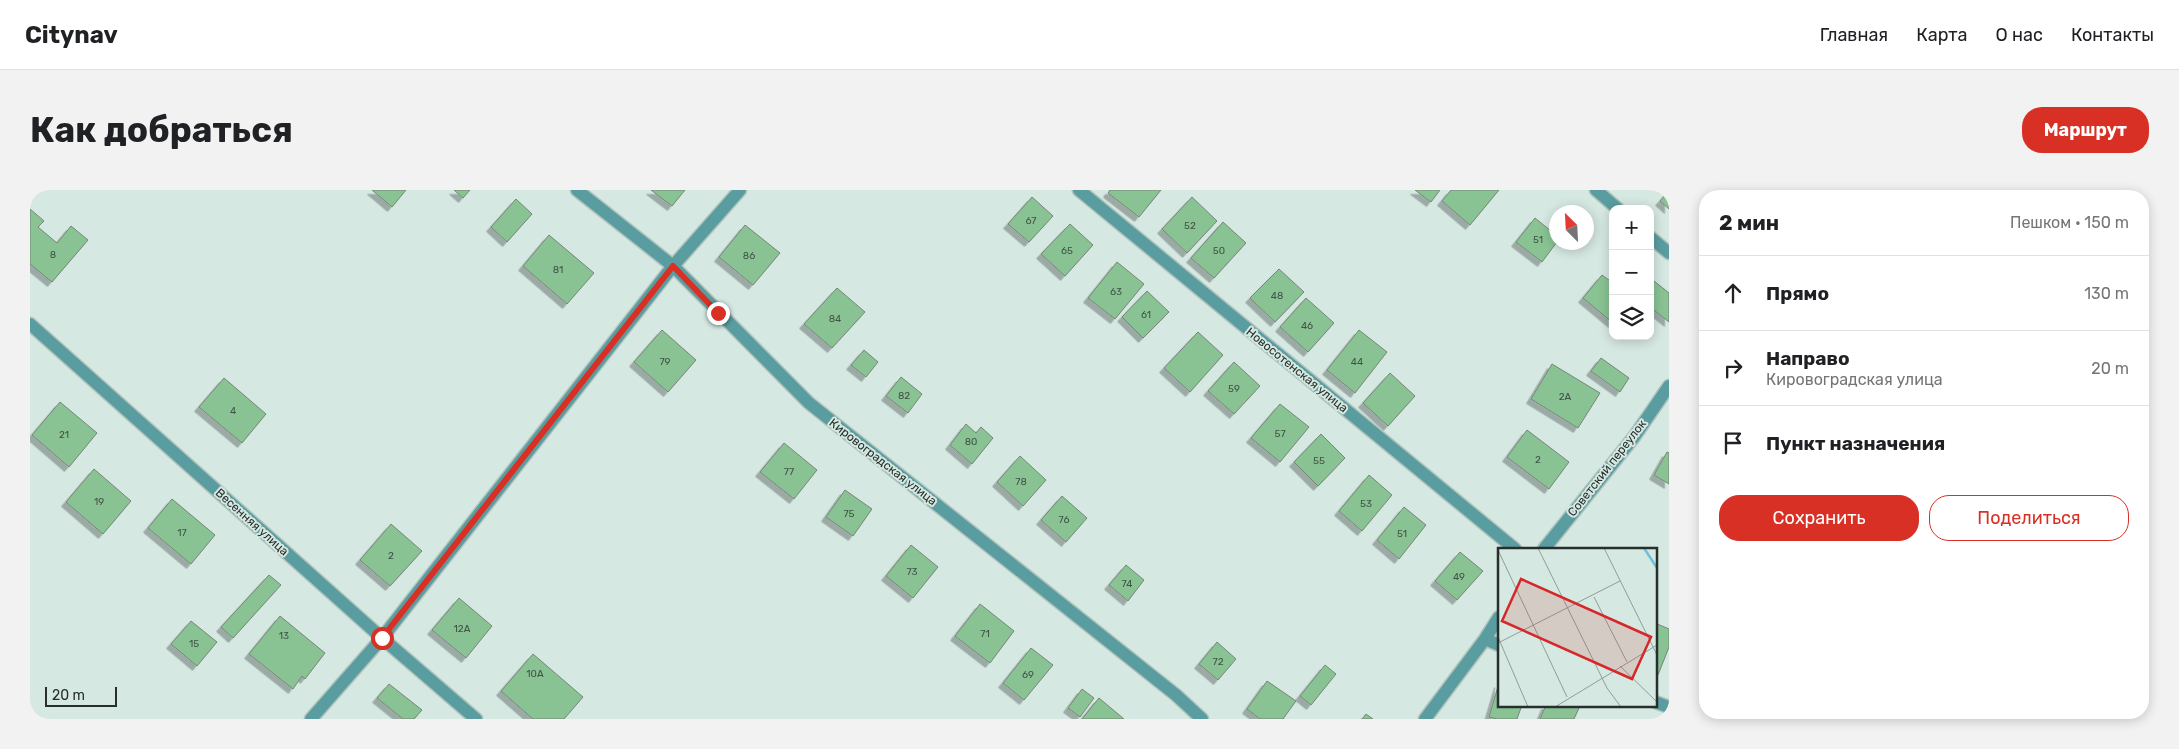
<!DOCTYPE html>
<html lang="ru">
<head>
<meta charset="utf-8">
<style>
	:root { --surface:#fff; --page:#f2f2f2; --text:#202124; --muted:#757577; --line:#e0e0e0; --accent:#d93025 }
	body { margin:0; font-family:Rubik,sans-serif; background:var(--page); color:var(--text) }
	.controls { position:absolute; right:15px; top:15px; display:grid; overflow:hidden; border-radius:10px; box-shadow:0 2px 12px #0003 }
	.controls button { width:45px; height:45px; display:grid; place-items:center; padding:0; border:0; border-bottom:1px solid var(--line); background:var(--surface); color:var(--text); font:25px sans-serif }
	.compass { position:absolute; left:1519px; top:15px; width:45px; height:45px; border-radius:50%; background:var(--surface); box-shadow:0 2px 12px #0003; rotate:336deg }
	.scale { position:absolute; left:15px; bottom:12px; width:72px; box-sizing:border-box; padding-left:5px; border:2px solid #272e2c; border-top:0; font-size:14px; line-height:18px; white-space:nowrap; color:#272e2c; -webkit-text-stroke:4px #d5e8e1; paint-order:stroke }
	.stop { position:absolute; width:15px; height:15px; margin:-11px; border:4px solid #d93025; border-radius:50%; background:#fff }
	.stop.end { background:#d93025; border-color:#fff; box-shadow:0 1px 5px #0008 }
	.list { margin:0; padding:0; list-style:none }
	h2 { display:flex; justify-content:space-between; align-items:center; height:65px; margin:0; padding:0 20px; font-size:21px }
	h2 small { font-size:16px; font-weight:400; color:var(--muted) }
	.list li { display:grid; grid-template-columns:32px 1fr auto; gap:15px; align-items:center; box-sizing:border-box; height:75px; padding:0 20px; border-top:1px solid var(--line) }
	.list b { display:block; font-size:19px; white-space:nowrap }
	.list p { margin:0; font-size:16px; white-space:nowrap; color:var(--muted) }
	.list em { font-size:16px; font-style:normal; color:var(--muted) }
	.actions { display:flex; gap:10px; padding:15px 20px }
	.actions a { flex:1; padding:11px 0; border:1px solid var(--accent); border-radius:20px; text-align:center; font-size:18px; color:var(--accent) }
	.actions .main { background:var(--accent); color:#fff }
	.icon { flex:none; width:28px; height:28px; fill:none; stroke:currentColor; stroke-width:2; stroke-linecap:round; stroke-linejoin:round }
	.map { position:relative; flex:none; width:1639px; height:529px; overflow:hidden; border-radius:20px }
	header { display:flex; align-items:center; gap:30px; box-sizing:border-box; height:70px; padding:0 25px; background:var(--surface); border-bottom:1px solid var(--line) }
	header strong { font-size:24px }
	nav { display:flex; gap:28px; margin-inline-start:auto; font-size:18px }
	.intro { display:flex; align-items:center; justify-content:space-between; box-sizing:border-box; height:120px; padding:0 30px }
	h1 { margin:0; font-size:35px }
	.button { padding:12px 22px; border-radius:20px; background:var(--accent); color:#fff; font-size:18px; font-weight:700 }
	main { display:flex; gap:30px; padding:0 30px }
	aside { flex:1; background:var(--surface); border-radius:20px; box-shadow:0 2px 12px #0003 }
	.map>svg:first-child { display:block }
	.building { fill:#89c393; stroke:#78857a; filter:url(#shadow) }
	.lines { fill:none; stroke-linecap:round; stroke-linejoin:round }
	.minor-casing { stroke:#b2c3bd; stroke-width:15 }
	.minor { stroke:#5a9da0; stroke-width:12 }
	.route { stroke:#d93025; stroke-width:6 }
	.labels { text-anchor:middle; stroke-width:4; stroke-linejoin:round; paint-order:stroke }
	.number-label { font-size:10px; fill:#405346 }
	.street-label { font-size:12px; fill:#272e2c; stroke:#d5e8e1 }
	.inset-river { fill:none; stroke:#6ec0df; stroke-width:2.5 }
	.inset-road { fill:none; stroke:#8f9e99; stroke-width:1 }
	.view { fill:#d62828; fill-opacity:0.15; stroke:#d62828; stroke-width:2.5 }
	.inset-edge { fill:none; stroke:#272e2c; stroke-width:2.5 }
</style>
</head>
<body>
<header>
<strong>Citynav</strong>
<nav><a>Главная</a><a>Карта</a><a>О нас</a><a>Контакты</a></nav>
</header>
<div class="intro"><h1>Как добраться</h1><a class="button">Маршрут</a></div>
<main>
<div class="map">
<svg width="1639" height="529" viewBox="0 0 1639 529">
	<defs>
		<filter id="shadow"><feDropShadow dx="-4.5" dy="4.5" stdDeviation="0" flood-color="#0004"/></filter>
	</defs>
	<rect width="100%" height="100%" fill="#d5e8e1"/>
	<path class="building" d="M342 0H376L362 17Z
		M424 0H440L433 8Z
		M621 0H655L642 16Z
		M1080 0H1131L1109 27 1078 3Z
		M1385 0H1410L1401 12Z
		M1421 0H1469L1440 35 1412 11Z
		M1639 1V19L1630 11Z
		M1002 7 1023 26 999 52 978 34Z
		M1162 7 1187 31 1157 63 1132 39Z
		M486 9 502 24 477 52 461 37Z
		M0 19 14 31 8 37 27 53 41 36 58 50 22 92 0 74Z
		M1505 28 1526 45 1527 52 1512 72 1486 52Z
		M1193 32 1216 53 1184 88 1161 68Z
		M1040 34 1063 55 1035 86 1011 64Z
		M715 35 750 63 723 95 689 67Z
		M519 45 564 83 537 114 493 76Z
		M1087 72 1114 94 1085 129 1058 108Z
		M1249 79 1274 102 1245 132 1220 108Z
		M1572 85 1583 93V133L1553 108Z
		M1624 91 1639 103V132L1620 117V95Z
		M807 98 835 122 802 158 774 134Z
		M1117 101 1139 122 1113 148 1092 127Z
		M1276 108 1304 133 1278 162 1250 137Z
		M632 140 666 170 638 202 604 172Z
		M1329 140 1357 162 1325 203 1297 180Z
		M1168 142 1193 165 1160 202 1134 178Z
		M834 160 848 172 836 187 821 175Z
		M1571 168 1599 188 1590 202 1561 181Z
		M1204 172 1230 196 1204 224 1178 201Z
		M1522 174 1570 203 1548 238 1501 209Z
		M1360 183 1385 206 1358 236 1333 213Z
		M871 187 892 204 878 223 856 206Z
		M194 188 236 224 212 253 169 217Z
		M30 212 67 243 39 277 2 245Z
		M1250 214 1279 237 1250 272 1221 248Z
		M936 234 946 243 951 237 963 248 942 274 920 255Z
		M1497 240 1539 272 1519 299 1477 267Z
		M1291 244 1315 268 1288 296 1264 272Z
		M754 253 787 280 764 309 730 282Z
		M1637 262 1639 263V294L1624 285Z
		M990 266 1016 290 993 316 967 292Z
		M64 279 101 311 73 344 36 312Z
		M1339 285 1362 305 1332 341 1309 321Z
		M815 300 842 319 823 346 796 327Z
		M1032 306 1057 328 1036 352 1011 330Z
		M142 309 185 345 161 374 118 338Z
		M1374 317 1396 335 1369 369 1347 350Z
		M361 334 392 361 360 396 330 370Z
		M881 355 908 377 883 408 856 386Z
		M1430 362 1453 381 1427 410 1405 391Z
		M1096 375 1114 390 1098 411 1079 395Z
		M239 385 251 395 203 448 191 437Z
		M429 408 462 436 436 468 402 440Z
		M950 414 984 441 960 473 925 446Z
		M250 426 295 463 275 489 272 486 263 499 219 464Z
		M161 431 187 452 167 476 141 454Z
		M1625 433 1639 439V457L1628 485 1625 484Z
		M1187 452 1206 469 1188 490 1169 474Z
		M1001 458 1023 475 994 510 973 493Z
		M503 464 553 507 534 529H503L471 501Z
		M1295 475 1306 484 1281 515 1270 506Z
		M1237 491 1266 511 1253 529H1230L1217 519Z
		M1469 493V515H1492L1487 529H1467L1459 527Z
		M359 494 392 520 384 529H373L347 508Z
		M1052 499 1064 508 1050 527 1038 518Z
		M1069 508 1094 529H1052Z
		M1516 515H1543L1549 518 1544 529H1510Z
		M1336 524 1343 529H1332Z"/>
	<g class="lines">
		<defs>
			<path id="minor" d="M547 0 643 76 779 213 1146 505 1172 529
				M1049 0 1485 359
				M1566 0 1588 19
				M1620 47 1639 63
				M0 134 352 448 446 529
				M1514 359 1604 247 1639 196
				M1455 449 1469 455
				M1625 512 1639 517
				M281 529 352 448 643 76 710 0
				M1395 529 1455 449 1469 427"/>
		</defs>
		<use href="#minor" class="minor-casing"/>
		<use href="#minor" class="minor"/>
	</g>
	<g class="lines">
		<path class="route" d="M352 448 643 76 688 123"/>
	</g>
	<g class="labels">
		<g class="number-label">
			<text x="1001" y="34">67</text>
			<text x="1160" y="39">52</text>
			<text x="1508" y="53">51</text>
			<text x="1037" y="64">65</text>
			<text x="1189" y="64">50</text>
			<text x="23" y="68">8</text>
			<text x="719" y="69">86</text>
			<text x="528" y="83">81</text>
			<text x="1086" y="105">63</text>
			<text x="1247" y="109">48</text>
			<text x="1116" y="128">61</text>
			<text x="805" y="132">84</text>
			<text x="1277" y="139">46</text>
			<text x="635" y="175">79</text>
			<text x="1327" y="175">44</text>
			<text x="1204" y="202">59</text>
			<text x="874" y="209">82</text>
			<text x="1535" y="210">2А</text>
			<text x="203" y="224">4</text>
			<text x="1250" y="247">57</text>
			<text x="34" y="248">21</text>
			<text x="941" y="255">80</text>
			<text x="1508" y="273">2</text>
			<text x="1289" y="274">55</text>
			<text x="759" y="285">77</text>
			<text x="991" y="295">78</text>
			<text x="69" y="315">19</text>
			<text x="1336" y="317">53</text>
			<text x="819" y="327">75</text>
			<text x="1034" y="333">76</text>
			<text x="152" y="346">17</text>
			<text x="1372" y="347">51</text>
			<text x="361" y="369">2</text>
			<text x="882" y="385">73</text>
			<text x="1429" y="390">49</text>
			<text x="1097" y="397">74</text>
			<text x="432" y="442">12А</text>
			<text x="955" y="447">71</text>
			<text x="254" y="449">13</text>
			<text x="164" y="457">15</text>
			<text x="1188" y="475">72</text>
			<text x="505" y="487">10А</text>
			<text x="998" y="488">69</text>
		</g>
		<g class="street-label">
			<text transform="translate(1267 180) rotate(39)" y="4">Новосотенская улица</text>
			<text transform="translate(853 272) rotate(38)" y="4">Кировоградская улица</text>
			<text transform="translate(1577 278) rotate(-52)" y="4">Советский переулок</text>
			<text transform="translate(222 332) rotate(42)" y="4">Весенняя улица</text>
		</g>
	</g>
	<g transform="translate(1468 358)">
		<rect width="159" height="159" fill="#d5e8e1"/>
		<path class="inset-river" d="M146 0 159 20"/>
		<path class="inset-road" d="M40 0 109 140 123 159M106 0 159 107M0 2 69 149M96 49 129 114M0 89 30 159M0 95 122 33M122 118 159 154M57 159 159 97"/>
		<path class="view" d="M23 31 153 89 134 131 4 73Z"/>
		<rect width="159" height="159" class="inset-edge"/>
	</g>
</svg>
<div class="controls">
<button>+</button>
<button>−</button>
<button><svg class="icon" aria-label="layers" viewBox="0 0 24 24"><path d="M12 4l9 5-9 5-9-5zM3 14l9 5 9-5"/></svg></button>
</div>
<svg class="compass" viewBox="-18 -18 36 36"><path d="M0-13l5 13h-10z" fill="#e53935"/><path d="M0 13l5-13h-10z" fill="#757577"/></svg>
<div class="scale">20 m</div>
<div class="stop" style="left:352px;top:448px"></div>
<div class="stop end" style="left:688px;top:123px"></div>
</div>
<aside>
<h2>2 мин<small>Пешком · 150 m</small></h2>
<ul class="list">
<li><svg class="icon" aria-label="ahead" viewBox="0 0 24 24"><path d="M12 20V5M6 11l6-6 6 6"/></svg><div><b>Прямо</b></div><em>130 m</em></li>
<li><svg class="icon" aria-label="right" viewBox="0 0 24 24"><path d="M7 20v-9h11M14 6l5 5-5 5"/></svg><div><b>Направо</b><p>Кировоградская улица</p></div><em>20 m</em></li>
<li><svg class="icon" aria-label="arrive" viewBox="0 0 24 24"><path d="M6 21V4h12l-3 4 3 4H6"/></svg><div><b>Пункт назначения</b></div></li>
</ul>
<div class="actions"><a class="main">Сохранить</a><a>Поделиться</a></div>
</aside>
</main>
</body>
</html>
